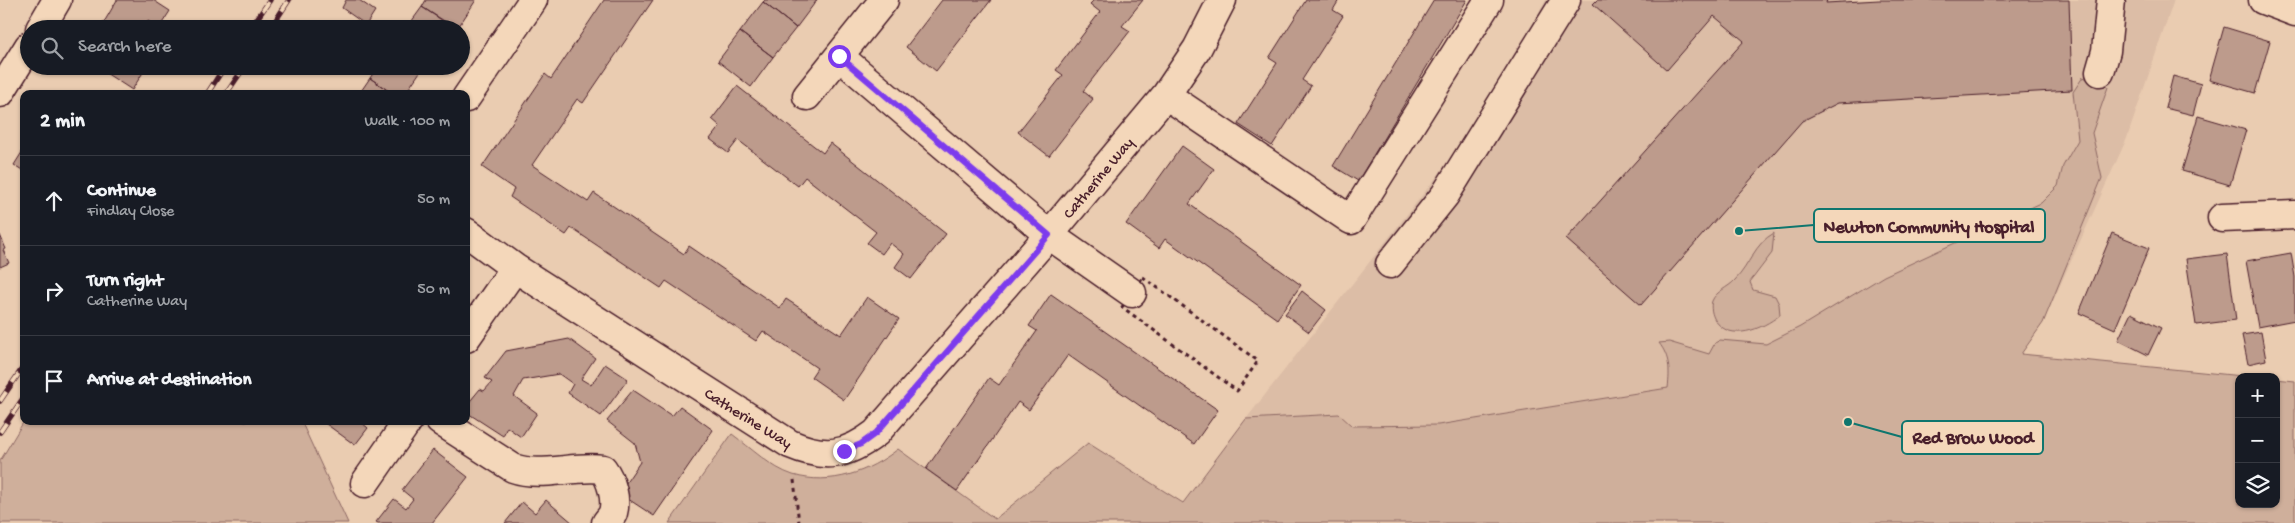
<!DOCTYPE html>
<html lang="en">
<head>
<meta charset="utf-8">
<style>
	:root { --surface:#171b24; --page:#242831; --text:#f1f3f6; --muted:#9ea1a6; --line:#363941 }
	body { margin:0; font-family:"Gochi Hand",sans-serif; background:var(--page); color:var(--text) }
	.controls { position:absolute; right:15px; bottom:15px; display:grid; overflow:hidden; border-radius:10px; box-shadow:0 1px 4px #0004 }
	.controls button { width:45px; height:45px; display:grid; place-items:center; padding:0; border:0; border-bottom:1px solid var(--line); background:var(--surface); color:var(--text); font:25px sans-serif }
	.stop { position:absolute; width:15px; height:15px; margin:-11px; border:4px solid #7c3aed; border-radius:50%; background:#fff }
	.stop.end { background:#7c3aed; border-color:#fff; box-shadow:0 1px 5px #0008 }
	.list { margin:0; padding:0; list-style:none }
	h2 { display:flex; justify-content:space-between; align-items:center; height:65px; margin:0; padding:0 20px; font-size:21px }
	h2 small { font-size:16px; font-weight:400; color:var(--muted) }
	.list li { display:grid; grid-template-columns:32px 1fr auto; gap:15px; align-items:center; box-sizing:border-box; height:90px; padding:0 20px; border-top:1px solid var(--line) }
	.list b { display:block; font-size:19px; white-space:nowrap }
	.list p { margin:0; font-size:16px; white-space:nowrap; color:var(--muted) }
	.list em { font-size:16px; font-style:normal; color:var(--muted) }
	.icon { flex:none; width:28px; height:28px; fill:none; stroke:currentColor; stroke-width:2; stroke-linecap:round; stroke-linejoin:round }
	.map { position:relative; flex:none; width:2295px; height:523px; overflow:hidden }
	.search { position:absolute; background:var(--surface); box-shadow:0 1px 4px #0004; left:20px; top:20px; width:450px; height:55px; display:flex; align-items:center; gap:12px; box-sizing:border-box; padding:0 18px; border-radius:28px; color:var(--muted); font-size:19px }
	.panel { position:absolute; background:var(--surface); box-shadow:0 1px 4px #0004; left:20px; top:90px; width:450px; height:335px; border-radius:10px }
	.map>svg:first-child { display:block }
	.built { fill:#dcbda6 }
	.green { fill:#cfaf9b; stroke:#8c6763 }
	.building { fill:#bd9b8c; stroke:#4a1f2b }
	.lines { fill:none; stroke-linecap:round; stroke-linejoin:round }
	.minor-casing { stroke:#4a1f2b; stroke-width:31 }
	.path { stroke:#4a1f2b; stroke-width:3; stroke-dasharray:4 4; stroke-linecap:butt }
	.minor { stroke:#f4d7ba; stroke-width:28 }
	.rail-casing { stroke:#4a1f2b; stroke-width:5.5 }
	.rail { stroke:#f4d7ba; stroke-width:4; stroke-dasharray:11; stroke-linecap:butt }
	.route { stroke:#7c3aed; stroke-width:6 }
	.labels { text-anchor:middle; stroke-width:4; stroke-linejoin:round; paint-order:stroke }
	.street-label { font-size:16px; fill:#4a1f2b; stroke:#f4d7ba }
	.leader { fill:none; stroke:#0f766e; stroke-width:2 }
	.callout-dot { fill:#0f766e; stroke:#f4d7ba; stroke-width:2 }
	.callout { fill:#f4d7ba; stroke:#0f766e; stroke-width:2 }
	.callout-label { font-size:18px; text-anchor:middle; font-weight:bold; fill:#4a1f2b }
</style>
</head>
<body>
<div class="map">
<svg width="2295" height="523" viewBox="0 0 2295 523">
	<rect width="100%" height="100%" fill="#eaccb1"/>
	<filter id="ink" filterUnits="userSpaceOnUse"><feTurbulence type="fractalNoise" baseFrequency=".02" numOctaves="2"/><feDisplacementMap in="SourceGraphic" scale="10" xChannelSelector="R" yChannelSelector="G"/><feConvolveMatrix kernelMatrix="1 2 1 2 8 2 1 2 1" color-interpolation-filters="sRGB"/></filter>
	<g filter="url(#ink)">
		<path class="built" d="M1546 0H2174L2127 138 2043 323 1561 406 1438 425 1352 426 1339 414 1246 419 1471 133Z"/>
		<path class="green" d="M2083 77 2108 87 2092 133 2102 178 2043 323 2021 354 2252 377H2239V504H2276V379L2295 381V523H669L732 434C751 448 771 468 793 475 831 486 869 472 898 449L995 519 1088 443 1183 503 1246 419 1339 414 1352 426 1438 425 1668 388C1670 371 1670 357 1659 343L1669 342 1709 354 1715 343 1720 340 1766 344 1800 327 1884 276 2041 203 2058 186 2063 166 2078 140 2073 92Z
			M1774 233 1772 253 1750 282 1753 290 1775 296 1779 304 1780 315C1762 329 1730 343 1715 320 1712 315 1710 307 1712 301 1716 291 1728 288 1735 280 1750 265 1754 244 1774 233Z
			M24 421H301L348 523H0V461Z"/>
		<path class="building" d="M117 0H153L170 11 159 28 148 21 144 29H100Z
			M346 0H359L375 11 366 25 342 8Z
			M426 0H476L457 29 422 7Z
			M604 0H653L583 103 577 99 532 165 588 202 594 193 684 254 689 246 780 308 786 299 841 335 867 297 899 319 844 400 811 377 817 368 763 331 756 341 666 281 661 288 571 228 566 235 510 197 514 189 482 167 545 74 551 79Z
			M765 0H817L796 28 763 2Z
			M942 0H991L936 71 906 47Z
			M1094 0H1143L1122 26 1130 31 1083 91 1093 99 1049 156 1018 132 1063 75 1056 70 1100 12 1090 4Z
			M1306 0H1339L1333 10 1343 16 1302 80 1311 86 1272 146 1238 124 1277 63 1269 58Z
			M1434 0H1467L1358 181 1333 166Z
			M1597 0H1827L1826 3 1879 0H2069L2072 90 1838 103 1802 121 1641 305 1566 239 1744 41 1714 16 1667 70 1593 4Z
			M763 2 796 28 773 57 740 32Z
			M422 7 455 29H406Z
			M2224 27 2270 41 2255 93 2209 80Z
			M740 32 773 57 751 87 718 61Z
			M95 66H147L132 90Z
			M378 66H424L405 94H393L370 78Z
			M2173 76 2201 84 2193 115 2165 108Z
			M370 78 393 94H359Z
			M737 86 823 153 830 143 946 234 911 279 895 267 904 254 890 243 882 254 867 243 876 232 805 177 798 186 738 140 728 153 710 139 720 126 712 119Z
			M2198 116 2246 130 2230 185 2182 171Z
			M1182 146 1214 169 1189 204 1301 285 1277 319 1165 239 1159 248 1126 224Z
			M24 149V171L14 165Z
			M2112 233 2149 248 2115 329 2079 313Z
			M0 235 6 249 3 250 9 263 0 267Z
			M2291 253 2295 277V320L2258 327 2246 261Z
			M2227 254 2236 320 2196 325 2186 259Z
			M1302 291 1326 310 1309 332 1285 314Z
			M1051 294 1218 410 1194 444 1068 355 1029 410 1018 402 957 491 926 469 989 378 999 385 1037 331 1029 326Z
			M2131 313 2161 328 2148 355 2118 340Z
			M2261 332 2266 360 2248 364 2242 335Z
			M569 339 595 358 581 379 591 385 605 364 628 379 601 416 568 393 573 384 559 374 523 380 514 396 537 413 521 437 507 427 503 436 466 412V406L480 389 484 391 492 382 485 378 506 351Z
			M633 390 672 416 680 406 713 430 654 516 619 493 640 462 635 443 607 421Z
			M322 421H360L368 428 355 445Z
			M433 450 468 477 432 523H378L376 522 394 499 406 508 413 499 402 490Z
			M546 500 573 523H505L522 502 535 513Z"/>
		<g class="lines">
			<defs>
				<path id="minor" d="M2263 0 2295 12
					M40 29 57 0
					M839 56 1049 235 1132 293
					M2100 72 2106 51 2111 0
					M0 93 29 46
					M1166 95 1351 220 1489 0
					M807 96 884 0
					M466 98 533 0
					M2222 218 2295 215
					M466 232 515 268 790 444C825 459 846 456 876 433L1049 235 1166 95 1197 49 1222 0
					M1390 264 1445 195 1566 0
					M466 338 515 268
					M440 421 513 468C541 478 573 465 603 469 611 480 617 499 613 513 612 516 608 520 606 523
					M365 483 408 421"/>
			</defs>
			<use href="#minor" class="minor-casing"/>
			<path class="path" d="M1143 277 1258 361 1237 391 1122 307Z
				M794 480 799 523"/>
			<use href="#minor" class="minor"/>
			<defs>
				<path id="rail" d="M250 29 270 0
					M270 29 289 0
					M207 94 225 66
					M226 94 245 66
					M0 401 24 366
					M0 432 24 397"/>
			</defs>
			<use href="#rail" class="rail-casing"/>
			<use href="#rail" class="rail"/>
		</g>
	</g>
	<g class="lines" filter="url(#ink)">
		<path class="route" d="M839 56 1049 235 876 433 861 444 844 451"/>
	</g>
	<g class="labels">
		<g class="street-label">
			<text transform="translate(1097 177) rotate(-50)" y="6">Catherine Way</text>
			<text transform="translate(749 417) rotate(32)" y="6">Catherine Way</text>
		</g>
	</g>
	<path class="leader" d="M1739 231L1814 225M1848 422L1902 437"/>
	<g class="callout-dot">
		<circle cx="1739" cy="231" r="5"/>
		<circle cx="1848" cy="422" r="5"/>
	</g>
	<g class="callout">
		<rect x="1814" y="209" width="231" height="33" rx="5"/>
		<rect x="1902" y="421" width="141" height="33" rx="5"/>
	</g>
	<g class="callout-label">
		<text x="1929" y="232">Newton Community Hospital</text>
		<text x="1973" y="443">Red Brow Wood</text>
	</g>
</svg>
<div class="controls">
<button>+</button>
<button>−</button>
<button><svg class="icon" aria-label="layers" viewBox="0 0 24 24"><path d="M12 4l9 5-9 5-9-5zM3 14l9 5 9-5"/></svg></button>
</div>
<div class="stop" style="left:839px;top:56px"></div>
<div class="stop end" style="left:844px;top:451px"></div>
<div class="search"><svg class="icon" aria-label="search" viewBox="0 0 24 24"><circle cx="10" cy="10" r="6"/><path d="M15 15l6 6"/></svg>Search here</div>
<section class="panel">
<h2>2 min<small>Walk · 100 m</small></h2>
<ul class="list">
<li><svg class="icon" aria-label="ahead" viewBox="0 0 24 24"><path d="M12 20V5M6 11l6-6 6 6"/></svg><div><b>Continue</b><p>Findlay Close</p></div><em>50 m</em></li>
<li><svg class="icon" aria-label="right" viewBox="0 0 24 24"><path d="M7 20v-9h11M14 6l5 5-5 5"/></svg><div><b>Turn right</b><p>Catherine Way</p></div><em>50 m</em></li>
<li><svg class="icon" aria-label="arrive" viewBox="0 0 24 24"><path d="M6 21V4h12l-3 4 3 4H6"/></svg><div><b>Arrive at destination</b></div></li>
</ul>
</section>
</div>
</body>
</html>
